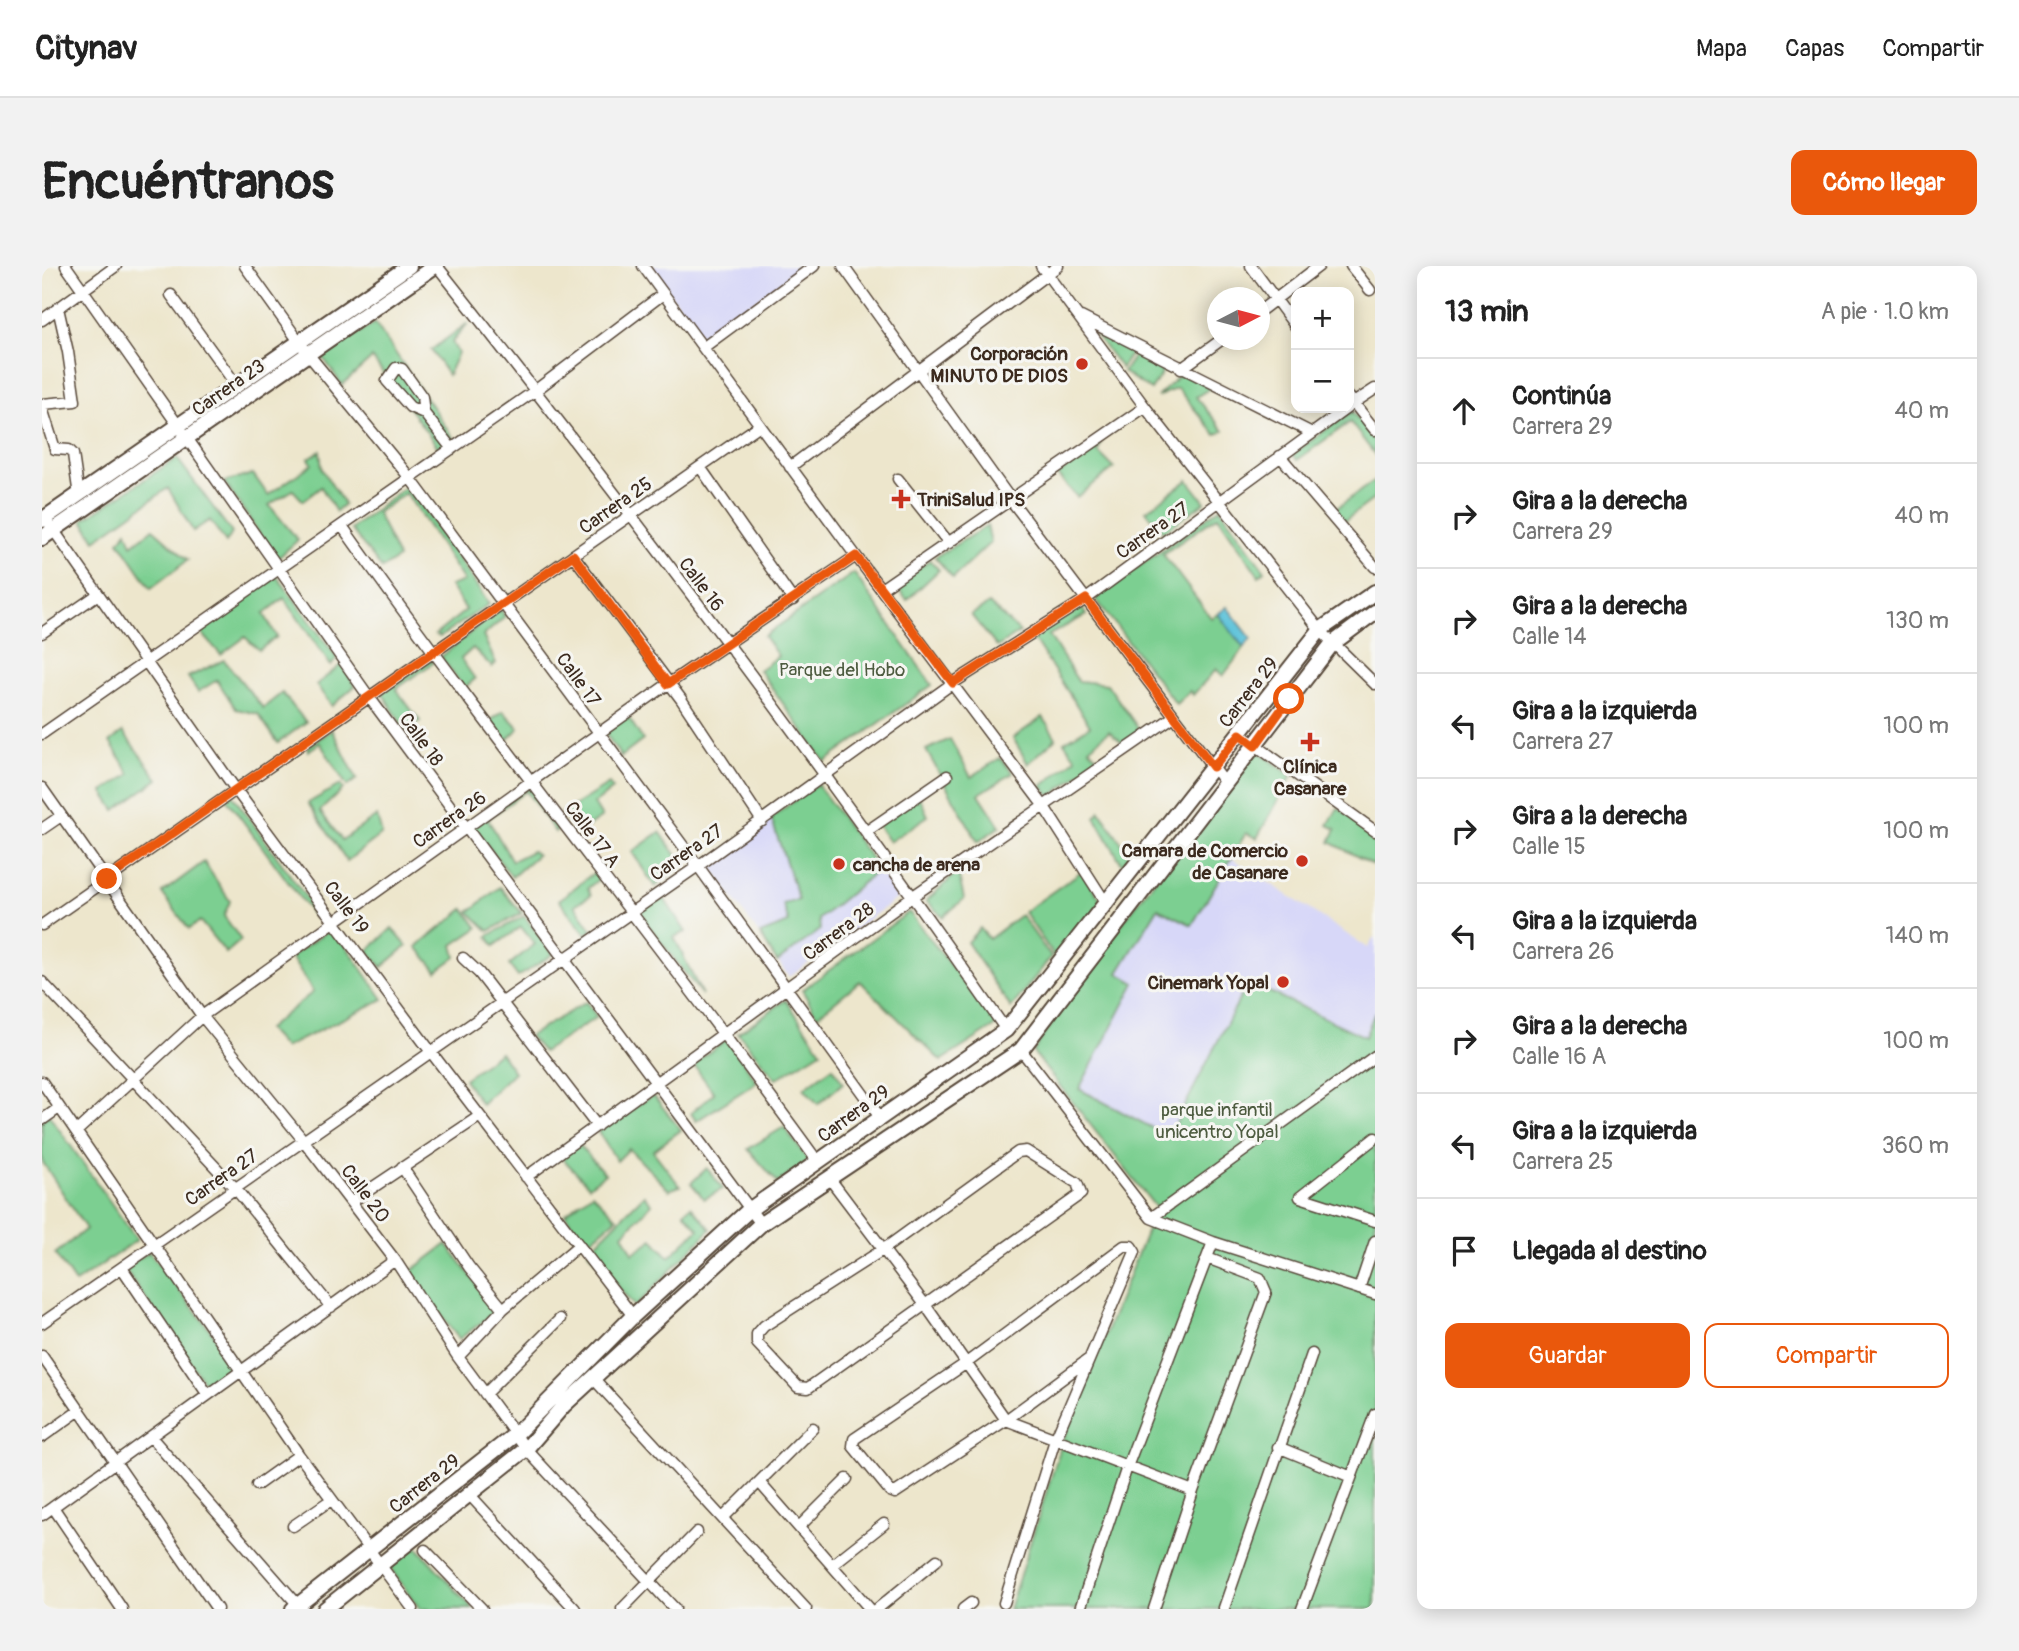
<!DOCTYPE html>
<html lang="es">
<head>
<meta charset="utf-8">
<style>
	:root { --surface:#fff; --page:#f2f2f2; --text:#222; --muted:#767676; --line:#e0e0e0; --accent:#ea580c }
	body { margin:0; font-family:Pangolin,sans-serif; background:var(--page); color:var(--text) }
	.controls { position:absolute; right:21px; top:21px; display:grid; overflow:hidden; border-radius:14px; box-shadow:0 4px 18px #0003 }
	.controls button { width:63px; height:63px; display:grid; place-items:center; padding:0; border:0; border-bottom:2px solid var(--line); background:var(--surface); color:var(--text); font:35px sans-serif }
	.compass { position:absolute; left:1165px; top:21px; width:63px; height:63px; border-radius:50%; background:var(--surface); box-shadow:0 4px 18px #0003; rotate:84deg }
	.stop { position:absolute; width:21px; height:21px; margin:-16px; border:5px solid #ea580c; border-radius:50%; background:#fff }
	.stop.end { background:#ea580c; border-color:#fff; box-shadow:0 2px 7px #0008 }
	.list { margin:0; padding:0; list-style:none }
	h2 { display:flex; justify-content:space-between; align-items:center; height:91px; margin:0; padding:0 28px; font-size:30px }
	h2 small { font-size:23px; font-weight:400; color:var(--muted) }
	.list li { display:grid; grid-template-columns:46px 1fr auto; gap:21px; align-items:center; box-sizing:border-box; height:105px; padding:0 28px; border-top:2px solid var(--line) }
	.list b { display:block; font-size:26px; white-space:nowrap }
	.list p { margin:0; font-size:23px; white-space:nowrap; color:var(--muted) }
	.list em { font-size:23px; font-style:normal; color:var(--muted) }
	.actions { display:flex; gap:14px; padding:21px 28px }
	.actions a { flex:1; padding:16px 0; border:2px solid var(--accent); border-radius:14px; text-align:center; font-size:24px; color:var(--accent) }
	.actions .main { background:var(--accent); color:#fff }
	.icon { flex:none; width:38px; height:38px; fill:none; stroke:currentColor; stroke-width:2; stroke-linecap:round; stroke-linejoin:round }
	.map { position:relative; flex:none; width:1333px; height:1343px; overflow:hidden; border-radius:14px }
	header { display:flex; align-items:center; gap:42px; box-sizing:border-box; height:98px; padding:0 35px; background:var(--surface); border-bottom:2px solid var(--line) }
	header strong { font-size:33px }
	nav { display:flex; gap:38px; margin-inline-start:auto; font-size:24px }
	.intro { display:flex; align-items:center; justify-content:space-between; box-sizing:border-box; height:168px; padding:0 42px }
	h1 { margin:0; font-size:49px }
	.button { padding:18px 32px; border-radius:14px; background:var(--accent); color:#fff; font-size:24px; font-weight:700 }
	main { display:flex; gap:42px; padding:0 42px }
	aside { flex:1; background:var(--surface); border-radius:14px; box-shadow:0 4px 18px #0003 }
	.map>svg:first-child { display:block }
	.built { fill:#d7d7f8 }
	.green { fill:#7ccf91; stroke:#5c7c58; stroke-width:2 }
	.water { fill:#5dc3da; stroke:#4c767c; stroke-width:2 }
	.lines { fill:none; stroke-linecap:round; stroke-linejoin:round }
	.street-casing { stroke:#564638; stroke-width:13 }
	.secondary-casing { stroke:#564638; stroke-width:18 }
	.street { stroke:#fff; stroke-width:10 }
	.secondary { stroke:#fff; stroke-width:14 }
	.route { stroke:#ea580c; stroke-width:9 }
	.poi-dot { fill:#c8321e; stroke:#f6f6f2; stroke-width:2.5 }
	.labels { text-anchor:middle; stroke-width:6; stroke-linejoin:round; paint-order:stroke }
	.poi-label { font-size:19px; font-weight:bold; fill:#3b2a1e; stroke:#f6f6f2; text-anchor:end }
	.street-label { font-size:19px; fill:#3b2a1e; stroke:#f6f6f2 }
	.park-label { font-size:19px; fill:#4e5c40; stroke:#f6f6f2 }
</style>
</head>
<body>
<header>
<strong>Citynav</strong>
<nav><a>Mapa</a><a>Capas</a><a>Compartir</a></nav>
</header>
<div class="intro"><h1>Encuéntranos</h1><a class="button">Cómo llegar</a></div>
<main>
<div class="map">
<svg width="1333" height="1343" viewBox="0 0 1333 1343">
	<rect width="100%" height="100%" fill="#f6f6f2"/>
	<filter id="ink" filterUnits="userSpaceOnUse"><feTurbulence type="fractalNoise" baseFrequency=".0143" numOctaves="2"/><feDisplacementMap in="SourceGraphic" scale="14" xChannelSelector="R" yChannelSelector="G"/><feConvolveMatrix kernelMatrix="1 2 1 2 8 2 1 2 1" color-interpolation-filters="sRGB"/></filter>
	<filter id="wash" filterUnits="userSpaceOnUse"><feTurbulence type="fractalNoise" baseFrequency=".00686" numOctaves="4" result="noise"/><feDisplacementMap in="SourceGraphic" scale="28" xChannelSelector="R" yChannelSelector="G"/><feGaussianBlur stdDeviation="1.57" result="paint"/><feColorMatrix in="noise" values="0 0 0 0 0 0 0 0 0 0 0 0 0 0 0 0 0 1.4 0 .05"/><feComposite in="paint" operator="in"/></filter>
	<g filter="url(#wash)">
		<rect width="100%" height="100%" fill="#ede6cc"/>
		<path class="built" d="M608 0H761L661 73Z
			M775 518 857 631 747 711 667 598Z
			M1188 591 1326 682 1333 670V746L1323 771 1206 716 1127 871 1037 823 1093 717 1076 708 1116 642 1150 658Z"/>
		<path class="green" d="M333 57 414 176 398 184 330 92 300 119 280 90Z
			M426 57 410 76 416 87 406 109 389 84Z
			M1053 68 1091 84 1079 102Z
			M1094 87 1121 105 1109 124 1081 106Z
			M1141 106 1170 121 1154 131 1182 165 1174 169 1135 122 1115 131Z
			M1310 145 1333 176V189L1308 156 1255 194 1251 188Z
			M1059 178 1056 186 1072 202 1035 231 1015 209Z
			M278 185 280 203 302 238 294 246 279 221 261 235 251 224 227 239 256 274 235 293 182 216 211 208 226 229 270 198 267 192Z
			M135 192 190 267 184 277 168 254 151 265 126 222 53 274 41 254Z
			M1146 214 1163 236 1121 266 1104 245Z
			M1333 214V232L1301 256 1291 245Z
			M366 219 447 338 398 371 393 369 424 344 408 320 422 315 364 227 335 247 356 292 340 303 309 263Z
			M1178 242 1223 305 1217 310 1176 250 1121 288 1169 352 1176 348 1202 382 1181 410 1174 403 1151 429 1148 425 1134 438 1053 332Z
			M945 260 949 276 911 312 893 291Z
			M111 263 146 294 109 322 77 275 85 265 90 279Z
			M888 294 897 304 865 334 852 319Z
			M812 307 890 419 783 496 717 404 736 390 722 370Z
			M235 310 295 392 289 400 242 332 222 348 235 371 217 384 203 371 179 389 157 364Z
			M947 338 978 366 955 381 929 349Z
			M1039 340 1044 349 1007 369 1036 415 1065 418 1098 465 1082 478 1067 465 1047 482 1057 493 1009 530 1000 520 1034 492 1022 476 1048 460 995 378 985 372Z
			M458 342 463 351 441 370 454 397 450 401 431 382 419 393 433 413 422 422 399 391Z
			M388 391 391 397 354 423 378 455 364 465 339 425Z
			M182 394 221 442 240 427 264 456 236 477 216 448 194 443 175 414 156 426 146 411Z
			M300 398 313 420 290 440 274 419Z
			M461 445 477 462 463 476 447 456Z
			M585 449 601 474 579 491 562 465Z
			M1001 451 1014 472 986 498 971 472Z
			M290 464 315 513 305 520 278 477 266 485 265 481Z
			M81 466 116 513 73 544 61 526 88 508 68 476Z
			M908 473 929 511 958 492 971 507 937 528 958 560 936 576 884 484Z
			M1213 483 1250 510 1215 572 1204 567 1150 659 1116 642 1076 707 1093 717 1037 823 1127 871 1206 716 1323 771 1333 746V1343H967L1022 1171 1114 942 991 786 1031 722Z
			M485 516 520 560 513 566 484 525 446 553 470 595 490 585 495 589 470 611 429 558Z
			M567 518 571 523 552 538 560 551 535 568 520 547Z
			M775 518 837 603 777 653 778 664 735 696 718 668 747 657 741 638 757 634 729 552Z
			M298 519 301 523 278 545 300 574 335 550 340 568 305 595 266 537Z
			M189 527 276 648 272 651 184 532Z
			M877 530 886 550 847 576 835 559Z
			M1296 542 1333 569V600L1288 576 1294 563 1286 559Z
			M1058 545 1087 588 1081 600 1053 551Z
			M618 566 641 598 613 621 590 586Z
			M162 596 188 635 182 650 199 674 184 687 158 655 147 663 120 627Z
			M554 605 558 612 546 622 549 629 533 639 550 664 544 669 517 634Z
			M1040 605 1060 636 1014 693 982 646Z
			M916 606 922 633 901 651 884 635Z
			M458 621 480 647 447 665 427 646Z
			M619 628 644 666 632 671 660 729 596 646Z
			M422 643 436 662 411 679 414 691 395 705 375 681Z
			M867 646 955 759 899 795 818 715 775 750 760 724Z
			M979 649 1009 691 969 742 925 676 938 662 947 673Z
			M482 650 511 688 476 711 467 699 493 678 479 661 452 680 446 670Z
			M291 661 341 733 242 782 225 763 271 726 249 691Z
			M350 662 365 680 340 701 326 685Z
			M744 734 779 785 734 813 696 767Z
			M544 736 555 751 501 786 487 770Z
			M685 773 715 816 654 855 649 847 672 827 651 798Z
			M458 786 472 806 439 838 422 813Z
			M791 801 801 817 776 838 762 822Z
			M611 829 639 864 611 885 638 920 627 924 587 883 575 895 556 866Z
			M7 849 95 974 33 1017 13 988 44 963 0 895V854Z
			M742 861 767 895 736 917 706 883Z
			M537 879 563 908 547 920 519 891Z
			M665 902 681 923 662 933 649 917Z
			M550 927 575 952 544 978 523 948Z
			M602 929 610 938 581 968 591 987 611 973 627 991 657 963 642 946 649 940 669 963 593 1041 546 985Z
			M405 978 455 1045 417 1073 367 1007Z
			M107 986 194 1097 164 1119 82 1002Z
			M373 1279 431 1343H378L348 1302 349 1297Z"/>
		<path class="water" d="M1185 341 1209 372 1202 382 1176 348Z"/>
	</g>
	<g filter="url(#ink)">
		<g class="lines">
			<defs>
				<path id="street" d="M24 0 327 431 719 958
					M203 0 266 88 368 212 656 600 837 850
					M395 0C593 249 783 503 964 764
					M601 0 814 290 1001 539 1065 639
					M801 0 969 234 1183 517
					M999 0 1103 141 1278 364 1333 418
					M1209 0 1254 61
					M1309 0 1328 24
					M129 29 195 120
					M1218 45 1277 0
					M1039 51 1270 167
					M0 54 74 0
					M662 81 772 0
					M1139 103 1179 74
					M1307 131 1333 164
					M0 138 33 135 26 86 16 42
					M1307 140 1333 123
					M0 142 13 183 27 184 31 188 37 230
					M382 147 380 131 360 103 354 102 345 115 368 141 382 147 410 183
					M1238 190 1333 301
					M658 201 751 334
					M748 201 1016 0
					M856 213 907 277
					M8 259 194 524 389 786 591 1050
					M300 260C453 476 621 681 776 896
					M531 289 639 433 720 555
					M839 323 1103 141
					M0 367 55 329
					M0 468 494 124 621 28
					M1198 468 1333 565
					M0 522 160 750 262 875 353 994 416 1091 484 1183 633 1343
					M0 563 19 550
					M825 565 905 510
					M0 659 718 159
					M421 692 437 707 555 860
					M0 716 193 922 289 1041
					M979 784 1109 952 1171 976 1333 1028
					M0 816 257 1189 371 1343
					M0 854 17 842
					M36 864 160 750 626 418 814 290
					M984 885 1035 917 1039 928 766 1122 756 1121 715 1077V1068L722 1060 842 983 976 886Z
					M360 901 427 1001 461 1043
					M484 911 871 630 1131 451
					M788 913 884 1040 964 1154 1151 1225
					M1258 931 1333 872
					M1258 931 1333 955
					M309 936 438 850
					M1109 952 1333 790
					M80 1002 166 1129
					M1317 1023 1333 975
					M0 1057 656 600 911 417 1044 333 1305 142
					M0 1090 175 1343
					M416 1091 461 1043 537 979
					M551 1112 764 1343
					M443 1128 518 1053
					M0 1171 38 1144
					M109 1171 256 1339
					M1236 1181 1307 1210
					M717 1216 828 1343
					M215 1219 257 1189
					M426 1227 533 1343
					M11 1241 80 1343
					M0 1249 353 994
					M682 1251 771 1162
					M251 1260 289 1234
					M757 1261 805 1213
					M383 1284 440 1343
					M790 1299 842 1258
					M962 1337 1013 1174 1093 986 1089 980H1082L923 1098 812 1173 811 1180 848 1225 853 1227 964 1154 1047 1093
					M1182 1342 1270 1088
					M580 1343 655 1266
					M835 1343 895 1294
					M921 1343 929 1337
					M1038 1343 1085 1201 1171 976
					M1112 1343 1151 1225 1224 1026 1218 1012 1165 992
					M1260 1343 1333 1148"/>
				<path id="secondary" d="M0 254 367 0
					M0 272 393 0
					M251 1343 475 1167 591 1050 707 944 964 764 1278 364 1333 326
					M283 1343 484 1183 522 1139 719 958 979 784 1290 378 1333 346"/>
			</defs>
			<use href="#street" class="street-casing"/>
			<use href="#secondary" class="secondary-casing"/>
			<use href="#street" class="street"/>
			<use href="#secondary" class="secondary"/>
		</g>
	</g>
	<g class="lines" filter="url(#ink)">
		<path class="route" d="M65 613 531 289 626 418 814 290 911 417 1044 333 1171 501 1198 468 1213 480 1247 433"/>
	</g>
	<g class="poi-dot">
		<circle cx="1040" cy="98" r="7"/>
		<path d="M855.5 222.5h7v7h7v7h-7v7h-7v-7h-7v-7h7z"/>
		<path d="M1264.5 465.5h7v7h7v7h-7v7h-7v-7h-7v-7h7z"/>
		<circle cx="1260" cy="595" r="7"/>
		<circle cx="797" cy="598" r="7"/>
		<circle cx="1241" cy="716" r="7"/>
	</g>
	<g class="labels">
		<g class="poi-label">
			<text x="1026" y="94">Corporación<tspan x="1026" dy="22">MINUTO DE DIOS</tspan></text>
			<text x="875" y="240" text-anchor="start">TriniSalud IPS</text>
			<text x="1268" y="507" text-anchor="middle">Clínica<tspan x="1268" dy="22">Casanare</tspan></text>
			<text x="1246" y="591">Camara de Comercio<tspan x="1246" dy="22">de Casanare</tspan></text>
			<text x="811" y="605" text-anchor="start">cancha de arena</text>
			<text x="1227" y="723">Cinemark Yopal</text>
		</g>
		<g class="street-label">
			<text transform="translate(186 121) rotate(-35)" y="7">Carrera 23</text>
			<text transform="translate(573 239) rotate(-35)" y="7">Carrera 25</text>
			<text transform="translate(1110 264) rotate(-35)" y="7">Carrera 27</text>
			<text transform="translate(660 318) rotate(53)" y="7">Calle 16</text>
			<text transform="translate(537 413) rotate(54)" y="7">Calle 17</text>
			<text transform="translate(1206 426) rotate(-52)" y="7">Carrera 29</text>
			<text transform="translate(380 473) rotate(54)" y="7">Calle 18</text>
			<text transform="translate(407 553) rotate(-35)" y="7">Carrera 26</text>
			<text transform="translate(551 568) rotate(53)" y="7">Calle 17 A</text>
			<text transform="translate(644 586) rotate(-35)" y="7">Carrera 27</text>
			<text transform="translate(305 641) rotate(53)" y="7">Calle 19</text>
			<text transform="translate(796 665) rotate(-37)" y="7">Carrera 28</text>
			<text transform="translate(811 847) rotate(-36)" y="7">Carrera 29</text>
			<text transform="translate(179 911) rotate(-35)" y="7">Carrera 27</text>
			<text transform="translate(324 927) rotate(53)" y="7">Calle 20</text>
			<text transform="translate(382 1217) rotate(-38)" y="7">Carrera 29</text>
		</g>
		<g class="park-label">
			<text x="800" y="410">Parque del Hobo</text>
			<text x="1175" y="850">parque infantil<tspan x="1175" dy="22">unicentro Yopal</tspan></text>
		</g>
	</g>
</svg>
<div class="controls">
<button>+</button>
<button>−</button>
</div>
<svg class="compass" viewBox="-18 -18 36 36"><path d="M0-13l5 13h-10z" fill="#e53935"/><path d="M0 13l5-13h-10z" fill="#767676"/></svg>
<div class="stop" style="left:1247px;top:433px"></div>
<div class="stop end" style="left:65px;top:613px"></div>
</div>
<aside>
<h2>13 min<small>A pie · 1.0 km</small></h2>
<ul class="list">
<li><svg class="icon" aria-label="ahead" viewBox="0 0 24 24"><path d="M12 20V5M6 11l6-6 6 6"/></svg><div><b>Continúa</b><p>Carrera 29</p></div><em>40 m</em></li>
<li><svg class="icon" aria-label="right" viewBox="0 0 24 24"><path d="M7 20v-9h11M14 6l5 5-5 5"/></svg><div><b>Gira a la derecha</b><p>Carrera 29</p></div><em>40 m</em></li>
<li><svg class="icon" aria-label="right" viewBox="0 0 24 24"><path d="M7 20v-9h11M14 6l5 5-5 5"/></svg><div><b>Gira a la derecha</b><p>Calle 14</p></div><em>130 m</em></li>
<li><svg class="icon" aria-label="left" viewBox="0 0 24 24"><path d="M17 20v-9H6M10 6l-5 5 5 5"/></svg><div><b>Gira a la izquierda</b><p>Carrera 27</p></div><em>100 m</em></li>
<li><svg class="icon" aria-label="right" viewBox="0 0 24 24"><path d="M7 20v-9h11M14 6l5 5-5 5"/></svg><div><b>Gira a la derecha</b><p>Calle 15</p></div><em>100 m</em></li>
<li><svg class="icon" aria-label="left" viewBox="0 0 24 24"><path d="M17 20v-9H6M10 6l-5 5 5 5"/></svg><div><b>Gira a la izquierda</b><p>Carrera 26</p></div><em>140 m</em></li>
<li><svg class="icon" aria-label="right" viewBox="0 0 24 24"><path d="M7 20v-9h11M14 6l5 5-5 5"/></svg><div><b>Gira a la derecha</b><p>Calle 16 A</p></div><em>100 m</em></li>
<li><svg class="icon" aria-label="left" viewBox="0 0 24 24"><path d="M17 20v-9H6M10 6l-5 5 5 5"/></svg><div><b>Gira a la izquierda</b><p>Carrera 25</p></div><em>360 m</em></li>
<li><svg class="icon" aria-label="arrive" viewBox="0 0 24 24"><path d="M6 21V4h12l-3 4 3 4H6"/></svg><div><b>Llegada al destino</b></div></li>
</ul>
<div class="actions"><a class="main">Guardar</a><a>Compartir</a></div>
</aside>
</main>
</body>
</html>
